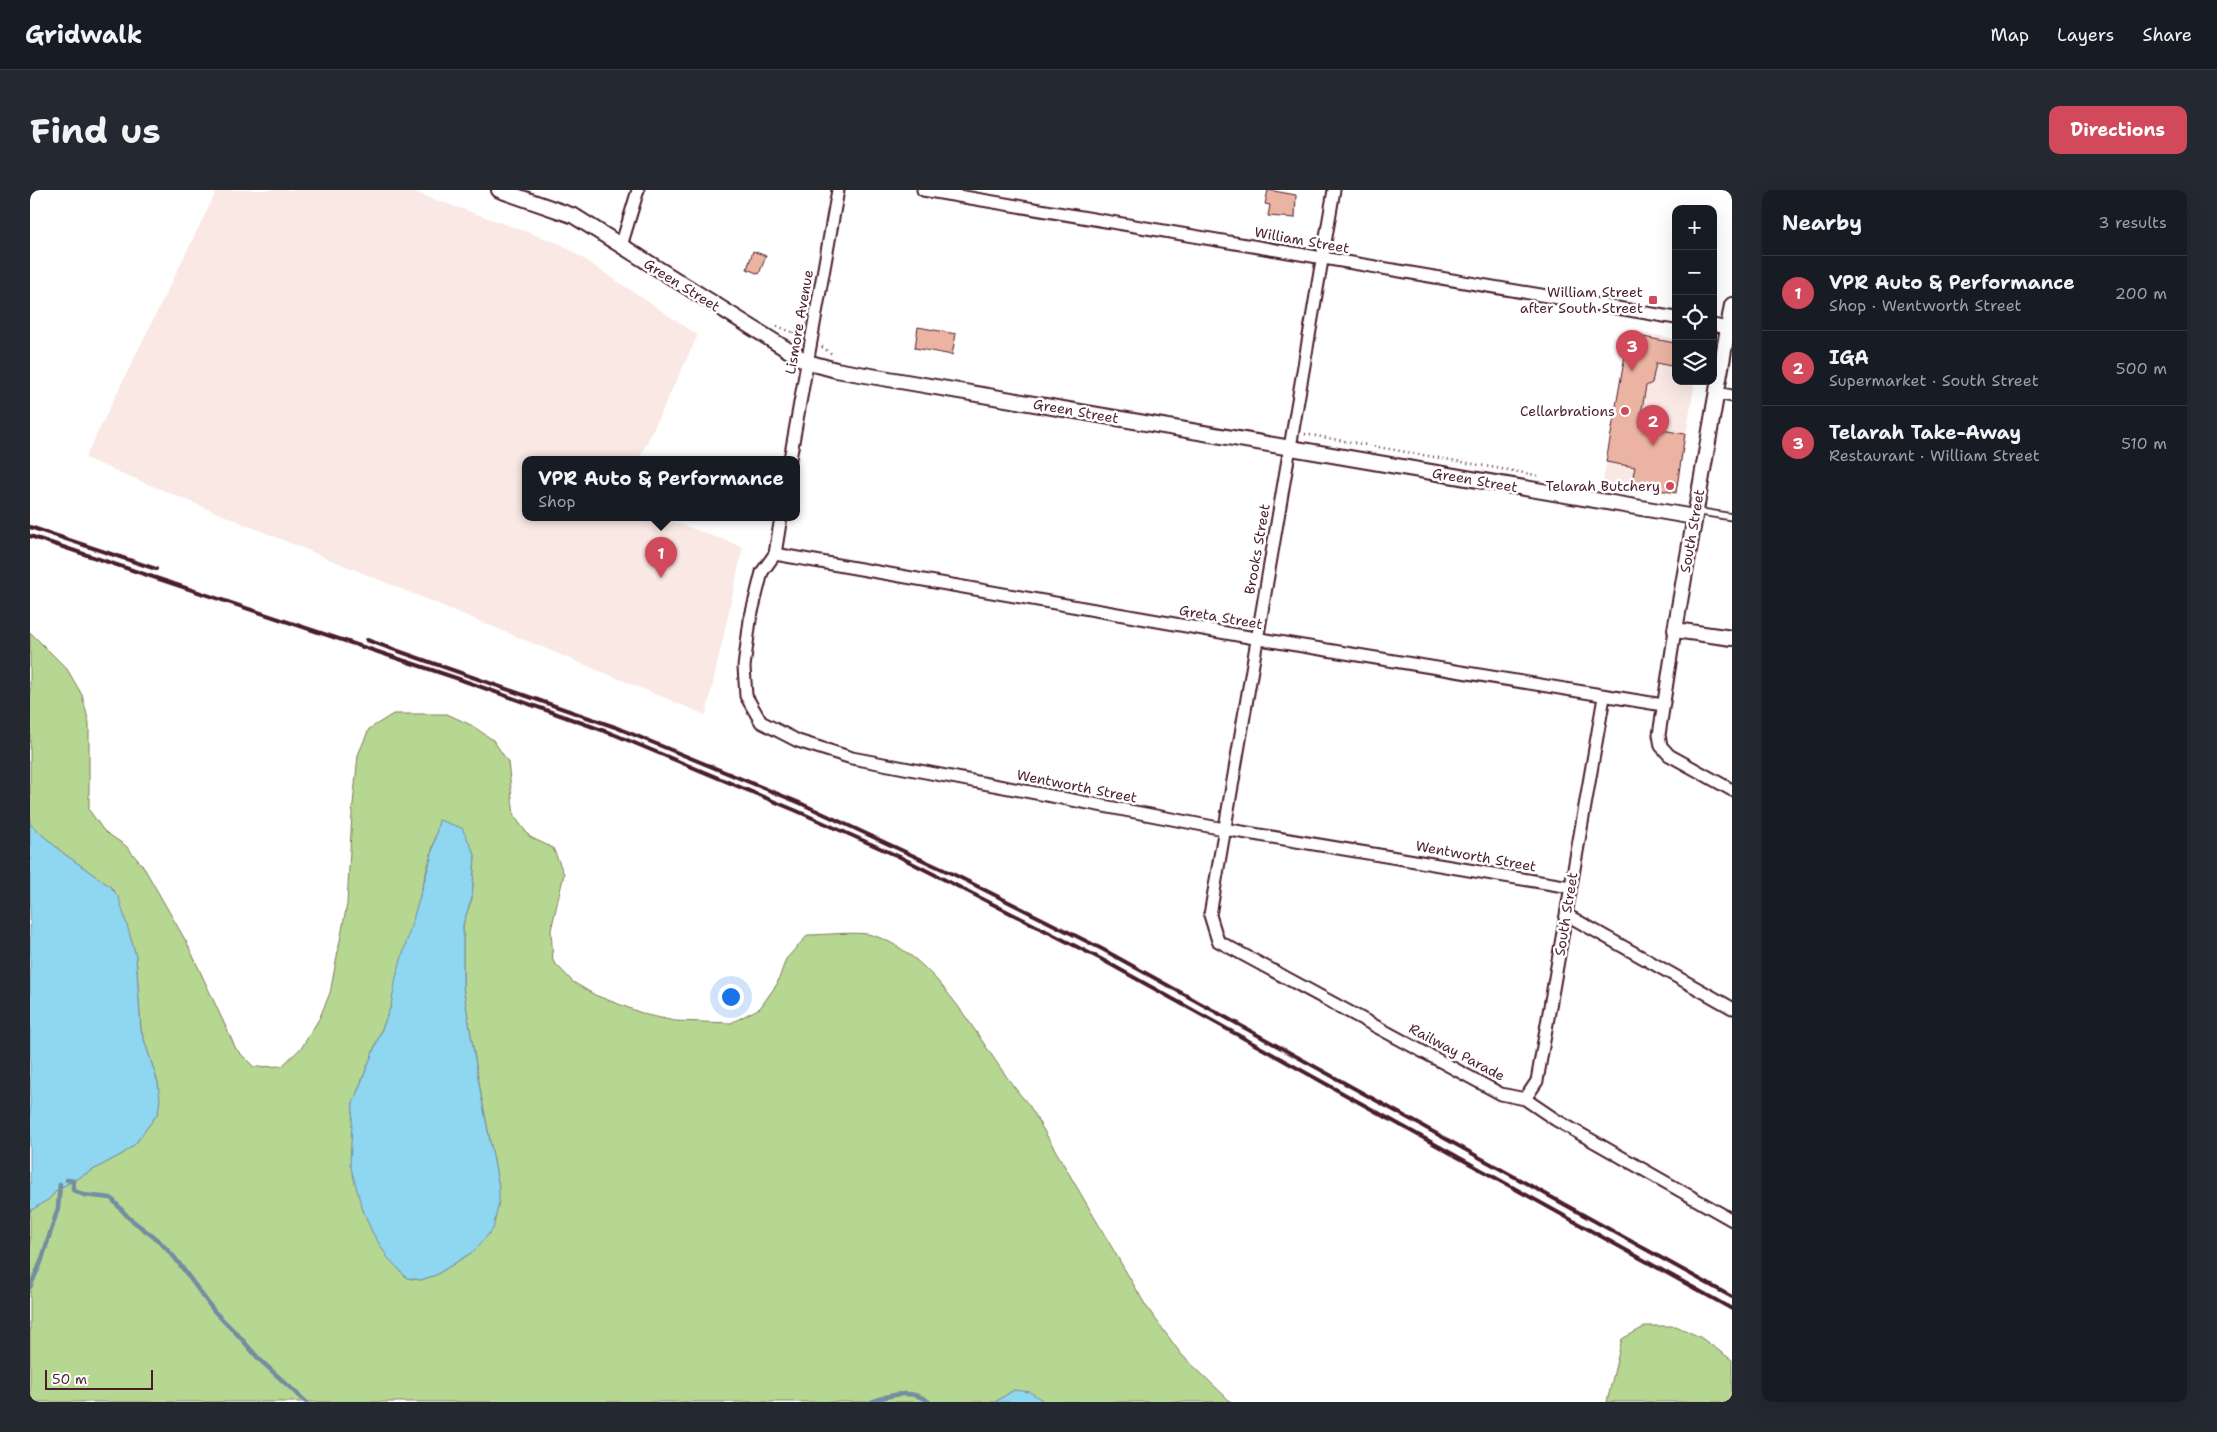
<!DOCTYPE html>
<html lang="en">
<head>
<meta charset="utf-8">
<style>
	:root { --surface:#171b24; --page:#242831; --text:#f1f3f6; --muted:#9ea1a6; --line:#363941; --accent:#d1495b }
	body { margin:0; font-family:"Shantell Sans",sans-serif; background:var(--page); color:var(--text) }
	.controls { position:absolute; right:15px; top:15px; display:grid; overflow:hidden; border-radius:10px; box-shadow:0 5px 20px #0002 }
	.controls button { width:45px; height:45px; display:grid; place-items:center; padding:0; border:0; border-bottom:1px solid var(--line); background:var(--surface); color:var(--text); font:25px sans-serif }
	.scale { position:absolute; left:15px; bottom:12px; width:108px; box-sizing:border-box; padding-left:5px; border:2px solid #4a1f2b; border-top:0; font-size:14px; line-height:18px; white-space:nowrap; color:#4a1f2b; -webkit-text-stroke:4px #fff; paint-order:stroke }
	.you { position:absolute; left:700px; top:806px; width:18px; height:18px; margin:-12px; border:4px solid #fff; border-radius:50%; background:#1a73e8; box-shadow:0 0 0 8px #1a73e833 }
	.badge { display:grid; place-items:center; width:32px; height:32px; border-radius:50%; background:var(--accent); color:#fff; font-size:16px; font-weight:700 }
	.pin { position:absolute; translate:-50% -41px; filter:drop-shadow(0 1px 2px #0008) }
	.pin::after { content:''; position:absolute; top:26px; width:18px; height:15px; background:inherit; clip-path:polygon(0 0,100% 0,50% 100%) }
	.popup { position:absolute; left:492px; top:266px; width:278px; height:65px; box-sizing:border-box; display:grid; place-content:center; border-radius:10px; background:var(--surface); filter:drop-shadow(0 1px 4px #0005); font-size:16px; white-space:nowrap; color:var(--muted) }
	.popup b { font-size:19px; color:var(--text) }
	.popup::after { content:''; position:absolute; left:50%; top:100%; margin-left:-10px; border:10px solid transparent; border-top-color:var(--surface) }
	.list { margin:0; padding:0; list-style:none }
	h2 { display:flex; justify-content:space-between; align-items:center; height:65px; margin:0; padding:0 20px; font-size:21px }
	h2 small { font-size:16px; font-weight:400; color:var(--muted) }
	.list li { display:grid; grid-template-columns:32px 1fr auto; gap:15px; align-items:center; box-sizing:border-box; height:75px; padding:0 20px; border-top:1px solid var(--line) }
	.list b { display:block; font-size:19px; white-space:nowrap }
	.list p { margin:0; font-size:16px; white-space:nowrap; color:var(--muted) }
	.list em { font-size:16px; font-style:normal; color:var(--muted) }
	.icon { flex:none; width:28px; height:28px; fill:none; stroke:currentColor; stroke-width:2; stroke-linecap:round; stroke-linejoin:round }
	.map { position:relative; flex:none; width:1702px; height:1212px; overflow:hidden; border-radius:10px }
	header { display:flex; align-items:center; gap:30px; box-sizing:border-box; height:70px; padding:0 25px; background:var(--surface); border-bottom:1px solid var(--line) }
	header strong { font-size:24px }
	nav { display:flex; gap:28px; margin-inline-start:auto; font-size:18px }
	.intro { display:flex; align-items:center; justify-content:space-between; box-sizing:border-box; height:120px; padding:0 30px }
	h1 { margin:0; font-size:35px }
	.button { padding:12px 22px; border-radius:10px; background:var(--accent); color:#fff; font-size:18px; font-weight:700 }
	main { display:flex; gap:30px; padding:0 30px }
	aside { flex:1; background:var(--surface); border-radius:10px; box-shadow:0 5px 20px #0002 }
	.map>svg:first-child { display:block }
	.built { fill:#f9e8e3 }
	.green { fill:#b5d791; stroke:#807b5e; fill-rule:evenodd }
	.water { fill:#8fd6f0; stroke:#738da1 }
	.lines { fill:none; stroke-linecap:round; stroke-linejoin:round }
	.stream { stroke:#738da1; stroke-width:4.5 }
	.building { fill:#ebb3a2; stroke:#4a1f2b }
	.service-casing { stroke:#4a1f2b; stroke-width:9 }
	.minor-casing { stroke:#4a1f2b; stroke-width:15 }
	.tertiary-casing { stroke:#4a1f2b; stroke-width:18 }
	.path { stroke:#4a1f2b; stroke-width:2.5; stroke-dasharray:1 4; stroke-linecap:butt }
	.service { stroke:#fff; stroke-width:5.5 }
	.minor { stroke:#fff; stroke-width:11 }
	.tertiary { stroke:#fff; stroke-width:14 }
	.rail { stroke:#4a1f2b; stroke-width:4 }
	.poi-dot { fill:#d1495b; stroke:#fff; stroke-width:2 }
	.labels { text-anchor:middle; stroke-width:5; stroke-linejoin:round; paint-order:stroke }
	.street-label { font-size:14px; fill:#4a1f2b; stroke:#fff }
	.poi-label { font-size:14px; fill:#4a1f2b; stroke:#fff; text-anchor:end }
</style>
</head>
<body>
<header>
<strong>Gridwalk</strong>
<nav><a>Map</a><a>Layers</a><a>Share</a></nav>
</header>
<div class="intro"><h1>Find us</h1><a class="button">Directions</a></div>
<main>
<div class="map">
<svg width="1702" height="1212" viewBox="0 0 1702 1212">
	<rect width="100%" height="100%" fill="#fff"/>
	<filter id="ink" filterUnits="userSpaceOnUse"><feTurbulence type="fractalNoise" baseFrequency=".02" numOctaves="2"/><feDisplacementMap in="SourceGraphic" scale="10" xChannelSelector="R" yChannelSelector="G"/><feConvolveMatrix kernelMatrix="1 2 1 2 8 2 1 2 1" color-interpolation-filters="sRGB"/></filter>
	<g filter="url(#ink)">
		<path class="built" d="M187 0H378L531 54 668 145 609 269H496V327H631L713 357 676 525 55 268Z
			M1599 140 1646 149V191H1665L1646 304 1573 292Z"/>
		<path class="green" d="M0 442 37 479 52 505 59 533V620L74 641 96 656 113 676 157 753 206 859 224 877 252 876 272 857 289 829 300 803 317 714 322 624 328 565 339 539 363 524H417L441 535 463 550 478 572 484 626 500 647 523 658 534 684 521 740 523 771 543 792 565 805 617 825 645 831 701 833 730 818 747 794 756 769 778 745C794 745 828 741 842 745 914 767 952 863 999 915L1116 1116 1151 1164 1201 1212H1015L984 1200 965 1212H0V1021L19 1009 28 999 94 963 105 954 128 923V893L111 840 106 766 81 697 33 663 0 634ZM410 630 445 665 442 708 433 734V797L451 905 469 997 444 1061 406 1085 391 1090 377 1088 359 1068 331 1015 323 913 361 816Z
			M1616 1136H1646L1670 1147 1702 1170V1212H1577L1592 1149Z"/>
		<path class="water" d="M409 630 432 638 445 665 442 708 433 734V797L451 905 469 997V1012L463 1039 444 1061 406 1085 391 1090 377 1088 358 1068 342 1042 331 1015 320 974 323 913 361 816 366 787 400 672Z
			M0 634 33 663 81 697 89 708 106 766 111 840 128 893 130 909 128 923 105 954 94 963 28 999 19 1009 0 1021Z
			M984 1200 1000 1202 1015 1212H965Z"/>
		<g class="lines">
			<path class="stream" d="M37 990 43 991V1000L54 1005 81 1008 99 1028 129 1051 145 1068 184 1121 210 1147 229 1169 276 1212
				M0 1097 11 1072 28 1018 30 994
				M841 1212C858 1205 883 1198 899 1212"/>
		</g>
		<path class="building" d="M1238 0 1266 5 1265 28 1238 26 1240 15 1235 14Z
			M723 61 736 66 729 84 717 79Z
			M888 137 926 144 922 165 885 158Z
			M1608 146 1645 153 1641 176 1626 173 1622 193 1616 196 1609 236 1655 244 1646 303 1601 295 1605 277 1576 272 1597 154 1606 155Z"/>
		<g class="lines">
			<defs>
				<path id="service" d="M1665 321 1702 327"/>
				<path id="minor" d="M893 0 1646 128
					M1304 0 1180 725 1188 751 1471 904 1495 909 1526 930 1702 1030
					M591 56 608 0
					M1683 135 1698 138
					M1686 203 1702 206
					M760 269 808 0
					M751 327 745 364 732 382 720 430 714 477 716 506 731 532 768 551 822 568 1194 639 1540 697
					M745 364 1236 450 1633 515
					M1645 440 1629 545 1631 556 1639 565 1702 600
					M1537 725 1702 818
					M1495 909 1507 891 1574 507"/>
				<path id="tertiary" d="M469 0 544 26 777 172 806 180 1664 327
					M1702 115 1645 440 1702 448"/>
			</defs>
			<use href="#service" class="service-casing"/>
			<use href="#minor" class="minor-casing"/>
			<use href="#tertiary" class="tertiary-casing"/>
			<path class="path" d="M747 136 769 145
				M764 143 771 132
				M792 157 802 164
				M1275 244 1511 286"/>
			<use href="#service" class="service"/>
			<use href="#minor" class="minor"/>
			<use href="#tertiary" class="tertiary"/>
			<path class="rail" d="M0 337 126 379
				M0 346 426 488 583 544 767 621 870 667 1069 768 1702 1119
				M337 450 585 537 770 613 927 686 1072 759 1702 1107"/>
		</g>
	</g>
	<g class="poi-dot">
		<rect x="1618" y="105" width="10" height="10" rx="2.5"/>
		<circle cx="1595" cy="221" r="5"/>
		<circle cx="1640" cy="296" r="5"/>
	</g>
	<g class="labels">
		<g class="street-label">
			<text transform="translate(1272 50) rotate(10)" y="5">William Street</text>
			<text transform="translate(652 95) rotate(32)" y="5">Green Street</text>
			<text transform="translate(769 132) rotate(-80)" y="5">Lismore Avenue</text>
			<text transform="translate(1046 221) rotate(10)" y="5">Green Street</text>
			<text transform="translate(1445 290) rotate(10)" y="5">Green Street</text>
			<text transform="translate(1662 341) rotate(-80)" y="5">South Street</text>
			<text transform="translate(1227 359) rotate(-80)" y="5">Brooks Street</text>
			<text transform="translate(1191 427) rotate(10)" y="5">Greta Street</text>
			<text transform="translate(1047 596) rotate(11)" y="5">Wentworth Street</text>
			<text transform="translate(1446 666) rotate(10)" y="5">Wentworth Street</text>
			<text transform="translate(1536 724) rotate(-81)" y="5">South Street</text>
			<text transform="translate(1427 862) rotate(28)" y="5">Railway Parade</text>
		</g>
		<g class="poi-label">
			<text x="1613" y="107">William Street<tspan x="1613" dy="16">after South Street</tspan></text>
			<text x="1585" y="226">Cellarbrations</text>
			<text x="1630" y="301">Telarah Butchery</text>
		</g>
	</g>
</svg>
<div class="controls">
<button>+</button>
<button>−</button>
<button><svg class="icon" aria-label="locate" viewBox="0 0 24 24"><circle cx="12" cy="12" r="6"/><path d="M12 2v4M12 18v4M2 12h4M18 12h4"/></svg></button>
<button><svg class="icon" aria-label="layers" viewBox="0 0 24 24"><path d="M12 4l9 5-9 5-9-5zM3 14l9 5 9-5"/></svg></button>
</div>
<div class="scale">50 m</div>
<div class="you"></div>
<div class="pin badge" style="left:631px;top:388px">1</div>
<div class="popup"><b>VPR Auto &amp; Performance</b>Shop</div>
<div class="pin badge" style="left:1623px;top:256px">2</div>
<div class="pin badge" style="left:1602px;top:181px">3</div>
</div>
<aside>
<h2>Nearby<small>3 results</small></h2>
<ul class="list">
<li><span class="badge">1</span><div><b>VPR Auto &amp; Performance</b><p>Shop · Wentworth Street</p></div><em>200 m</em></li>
<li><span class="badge">2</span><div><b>IGA</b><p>Supermarket · South Street</p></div><em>500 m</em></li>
<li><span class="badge">3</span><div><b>Telarah Take-Away</b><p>Restaurant · William Street</p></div><em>510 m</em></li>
</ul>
</aside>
</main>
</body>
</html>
